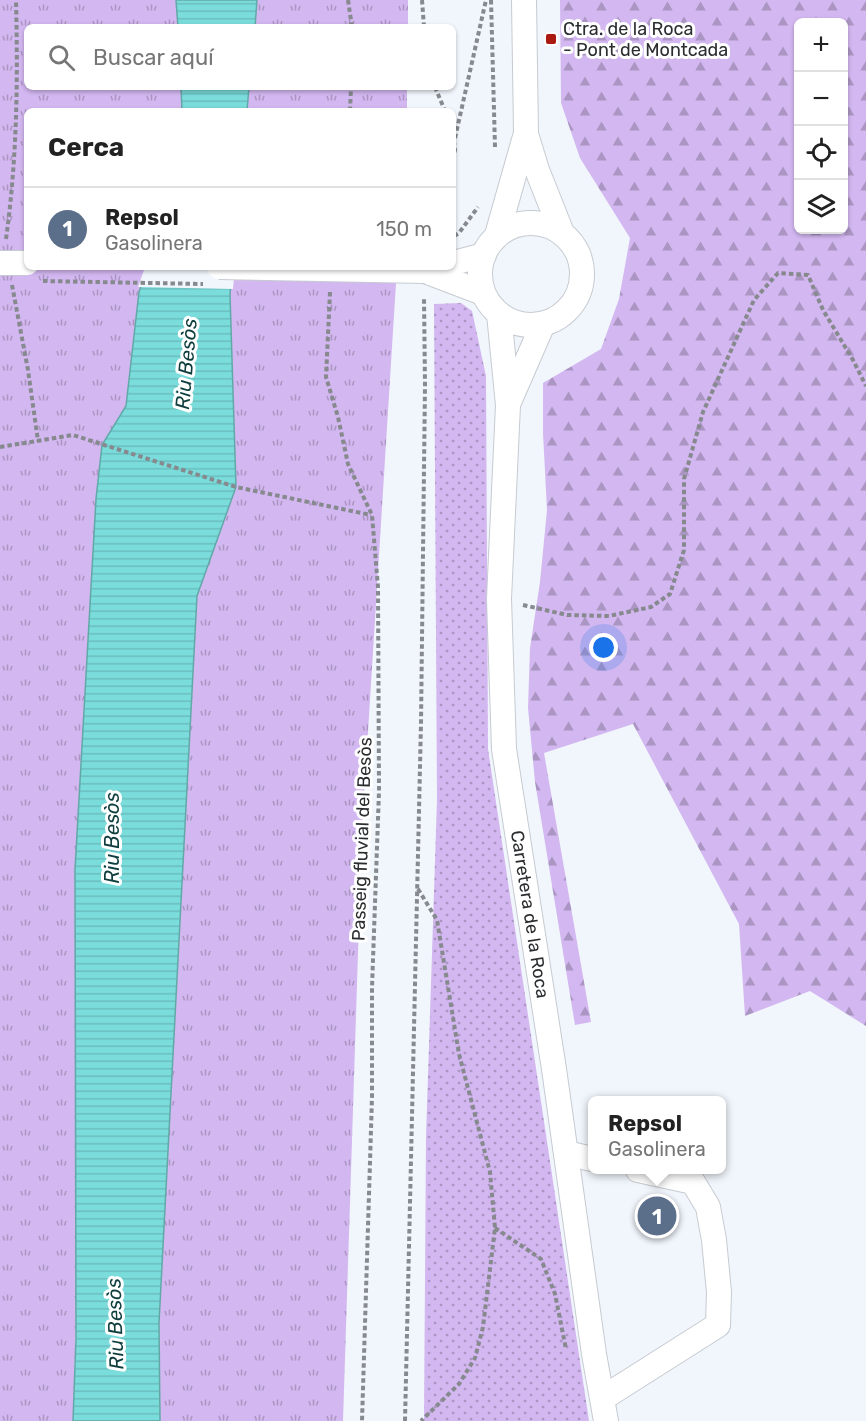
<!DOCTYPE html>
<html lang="es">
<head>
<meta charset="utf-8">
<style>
	:root { --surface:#fff; --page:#f2f2f2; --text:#222; --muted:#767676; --line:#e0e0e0; --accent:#2563eb }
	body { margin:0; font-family:Rubik,sans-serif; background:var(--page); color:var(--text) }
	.controls { position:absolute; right:18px; top:18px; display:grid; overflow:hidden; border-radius:9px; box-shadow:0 2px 4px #0004 }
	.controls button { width:54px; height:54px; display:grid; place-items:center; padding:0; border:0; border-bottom:2px solid var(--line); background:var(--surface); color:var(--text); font:30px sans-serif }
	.you { position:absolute; left:604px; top:648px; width:21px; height:21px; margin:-15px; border:4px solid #fff; border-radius:50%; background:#1a73e8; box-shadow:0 0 0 9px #1a73e833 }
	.badge { display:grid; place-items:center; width:39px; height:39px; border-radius:50%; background:var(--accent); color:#fff; font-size:20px; font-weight:700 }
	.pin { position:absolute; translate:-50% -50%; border:3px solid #fff; box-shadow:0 2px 6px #0006 }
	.popup { position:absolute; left:588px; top:1096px; width:138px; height:78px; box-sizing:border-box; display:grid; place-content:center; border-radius:9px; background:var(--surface); filter:drop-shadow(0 2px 4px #0005); font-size:20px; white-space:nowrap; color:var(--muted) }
	.popup b { font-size:22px; color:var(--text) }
	.popup::after { content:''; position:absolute; left:50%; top:100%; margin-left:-12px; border:12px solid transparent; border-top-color:var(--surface) }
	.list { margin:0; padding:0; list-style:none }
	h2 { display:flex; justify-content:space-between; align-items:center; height:78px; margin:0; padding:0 24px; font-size:26px }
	h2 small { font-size:20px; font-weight:400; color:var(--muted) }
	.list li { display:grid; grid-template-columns:39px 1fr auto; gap:18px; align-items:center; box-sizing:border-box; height:84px; padding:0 24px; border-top:2px solid var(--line) }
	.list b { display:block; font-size:22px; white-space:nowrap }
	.list p { margin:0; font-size:20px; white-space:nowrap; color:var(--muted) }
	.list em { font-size:20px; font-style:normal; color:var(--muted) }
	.icon { flex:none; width:33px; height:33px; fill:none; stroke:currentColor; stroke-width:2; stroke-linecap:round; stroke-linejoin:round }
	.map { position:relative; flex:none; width:866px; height:1421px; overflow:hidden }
	.search { position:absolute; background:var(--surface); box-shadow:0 2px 4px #0004; left:24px; top:24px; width:432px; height:66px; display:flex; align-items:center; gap:15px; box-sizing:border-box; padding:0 21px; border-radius:9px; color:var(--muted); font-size:22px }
	.panel { position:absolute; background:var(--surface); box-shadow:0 2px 4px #0004; left:24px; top:108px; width:432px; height:162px; border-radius:9px }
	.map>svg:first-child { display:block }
	.grass { fill:url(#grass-tufts) }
	.forest { fill:url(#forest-firs); fill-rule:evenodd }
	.park { fill:url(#park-dots) }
	.water { fill:url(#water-rules); stroke:#63a8a8; stroke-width:1.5 }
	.pier { fill:#f1f6fc }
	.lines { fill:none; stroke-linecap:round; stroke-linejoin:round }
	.minor-casing { stroke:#c6cbd1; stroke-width:26 }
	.path { stroke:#86898d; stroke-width:4; stroke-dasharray:4.5 3; stroke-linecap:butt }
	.minor { stroke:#fff; stroke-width:24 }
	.minor-bridge-casing { stroke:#c6cbd1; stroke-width:26; stroke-linecap:butt }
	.path-bridge { stroke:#86898d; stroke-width:4; stroke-dasharray:4.5 3; stroke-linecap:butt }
	.minor-bridge { stroke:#fff; stroke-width:24 }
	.poi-dot { fill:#ab1a10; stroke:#fff; stroke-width:2 }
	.labels { text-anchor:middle; stroke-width:6; stroke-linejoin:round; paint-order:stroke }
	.poi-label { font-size:18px; fill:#2b2d2f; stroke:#fff; text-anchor:start }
	.street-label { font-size:18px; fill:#2b2d2f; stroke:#fff }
	.water-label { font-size:20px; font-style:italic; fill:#103e3f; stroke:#fff }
</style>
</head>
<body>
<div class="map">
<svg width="866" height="1421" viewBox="0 0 866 1421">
	<defs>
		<pattern id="grass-tufts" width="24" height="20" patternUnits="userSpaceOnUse" patternTransform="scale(1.5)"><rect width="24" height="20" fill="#d3b7f0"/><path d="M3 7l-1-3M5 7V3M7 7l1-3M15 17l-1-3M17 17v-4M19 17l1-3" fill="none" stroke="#ab95c3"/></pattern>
		<pattern id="forest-firs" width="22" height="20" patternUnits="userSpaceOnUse" patternTransform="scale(1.5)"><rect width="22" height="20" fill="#d3b7f0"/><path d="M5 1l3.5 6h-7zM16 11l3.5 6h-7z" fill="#ab95c3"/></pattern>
		<pattern id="park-dots" width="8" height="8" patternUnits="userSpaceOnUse" patternTransform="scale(1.5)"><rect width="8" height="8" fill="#d3b7f0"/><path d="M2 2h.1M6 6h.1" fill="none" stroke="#ab95c3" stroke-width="1.8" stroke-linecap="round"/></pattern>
		<pattern id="water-rules" width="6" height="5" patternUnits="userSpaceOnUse" patternTransform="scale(1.5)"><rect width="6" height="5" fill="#7bdcdc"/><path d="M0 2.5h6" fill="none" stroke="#6abdbd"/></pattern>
	</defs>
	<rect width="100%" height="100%" fill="#f1f6fc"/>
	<path class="grass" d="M0 0H176L178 27H27V87H181L182 111H27V267H148L139 292 126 406 102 445 73 1421H0Z
		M257 0H408V27H255Z
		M249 87H407V111H247Z
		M232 267H397L362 828 343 1421H160L159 1323 197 596 236 487 230 295Z"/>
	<path class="forest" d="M560 0H866V1026L810 991 745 1016 739 924 633 724 544 753 591 1022 575 1025 535 782 528 708 530 648 540 582 547 510 543 433V383L601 349 619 299 630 238 580 158 561 103ZM798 22H844V230H798Z"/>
	<path class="park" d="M461 303 472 311 486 376 488 749 589 1421H424L426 1137 437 800 434 304Z"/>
	<path class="water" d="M176 0H257L255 27H178Z
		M181 87H249L247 111H182Z
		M148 267H232L230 295 236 487 197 596 159 1323 160 1421H73L76 1338 75 870 96 499 102 445 126 406 139 292Z"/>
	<path class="pier" d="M145 267H235L233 289 138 287Z"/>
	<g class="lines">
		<defs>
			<g id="minor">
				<path d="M526 134 537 170 562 233"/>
				<circle cx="531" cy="274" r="51"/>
				<path d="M497 235 526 133 524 0"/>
				<path d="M453 263 484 255"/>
				<path d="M425 271 483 293"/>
				<path id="s1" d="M499 314 508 405 499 599 504 749 554 1069 594 1354 606 1421"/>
				<path d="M509 402 543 324"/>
				<path d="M566 1153 592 1159"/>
				<path d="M603 1398 718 1325 719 1292 714 1240 708 1207 693 1182 638 1170"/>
			</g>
		</defs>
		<use href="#minor" class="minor-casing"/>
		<path class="path" d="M348 0 352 27
			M422 0 424 27
			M491 0 495 147
			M435 87 445 111
			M350 111 351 87
			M453 133 455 150 453 158
			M455 138 486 0
			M454 236 459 233 478 207
			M6 239C17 160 18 80 16 0
			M12 285 28 370 38 441
			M330 292 326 377 338 417 348 464 372 515 378 587 379 791 372 988V1097L362 1421
			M0 447 73 435 236 487 371 515
			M523 605 567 615 609 616 651 607 670 594 684 550V479L703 412 754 300 778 273 808 275 823 310 853 360 866 386
			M418 889 437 920 459 1054 490 1172 495 1228 483 1327 475 1358 459 1384 421 1421
			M495 1228 541 1259 555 1294 566 1349
			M405 1421 421 723 425 385 424 297"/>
		<use href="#minor" class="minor"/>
		<defs>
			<path id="minor-bridge" d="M0 263H27
				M219 267 425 271"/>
		</defs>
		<use href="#minor-bridge" class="minor-bridge-casing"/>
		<path class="path-bridge" d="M43 281 203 284"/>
		<use href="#minor-bridge" class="minor-bridge"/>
	</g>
	<rect class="poi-dot" x="545" y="33" width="12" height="12" rx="3"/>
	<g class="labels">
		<g class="poi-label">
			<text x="563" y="35">Ctra. de la Roca<tspan x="563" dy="21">- Pont de Montcada</tspan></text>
		</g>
		<g class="street-label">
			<text transform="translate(362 839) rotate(-88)" y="6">Passeig fluvial del Besòs</text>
			<text dy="6" stroke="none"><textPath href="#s1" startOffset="603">Carretera de la Roca</textPath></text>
		</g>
		<g class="water-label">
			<text transform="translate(186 364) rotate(-85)" y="7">Riu Besòs</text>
			<text transform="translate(112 838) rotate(-90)" y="7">Riu Besòs</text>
			<text transform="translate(115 1324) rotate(-92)" y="7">Riu Besòs</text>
		</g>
	</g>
</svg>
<div class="controls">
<button>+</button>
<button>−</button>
<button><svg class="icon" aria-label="locate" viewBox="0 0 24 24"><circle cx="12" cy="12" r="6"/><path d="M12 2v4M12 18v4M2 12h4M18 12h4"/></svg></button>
<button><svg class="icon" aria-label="layers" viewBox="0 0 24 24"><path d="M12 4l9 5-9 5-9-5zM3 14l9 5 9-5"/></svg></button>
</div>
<div class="you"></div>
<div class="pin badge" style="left:657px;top:1216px;background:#5c6f8a">1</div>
<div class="popup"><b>Repsol</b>Gasolinera</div>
<div class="search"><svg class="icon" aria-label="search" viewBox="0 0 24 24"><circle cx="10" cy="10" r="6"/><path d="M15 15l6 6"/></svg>Buscar aquí</div>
<section class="panel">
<h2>Cerca<small></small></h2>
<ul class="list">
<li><span class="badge" style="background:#5c6f8a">1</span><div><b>Repsol</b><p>Gasolinera</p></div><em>150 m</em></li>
</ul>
</section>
</div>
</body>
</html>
